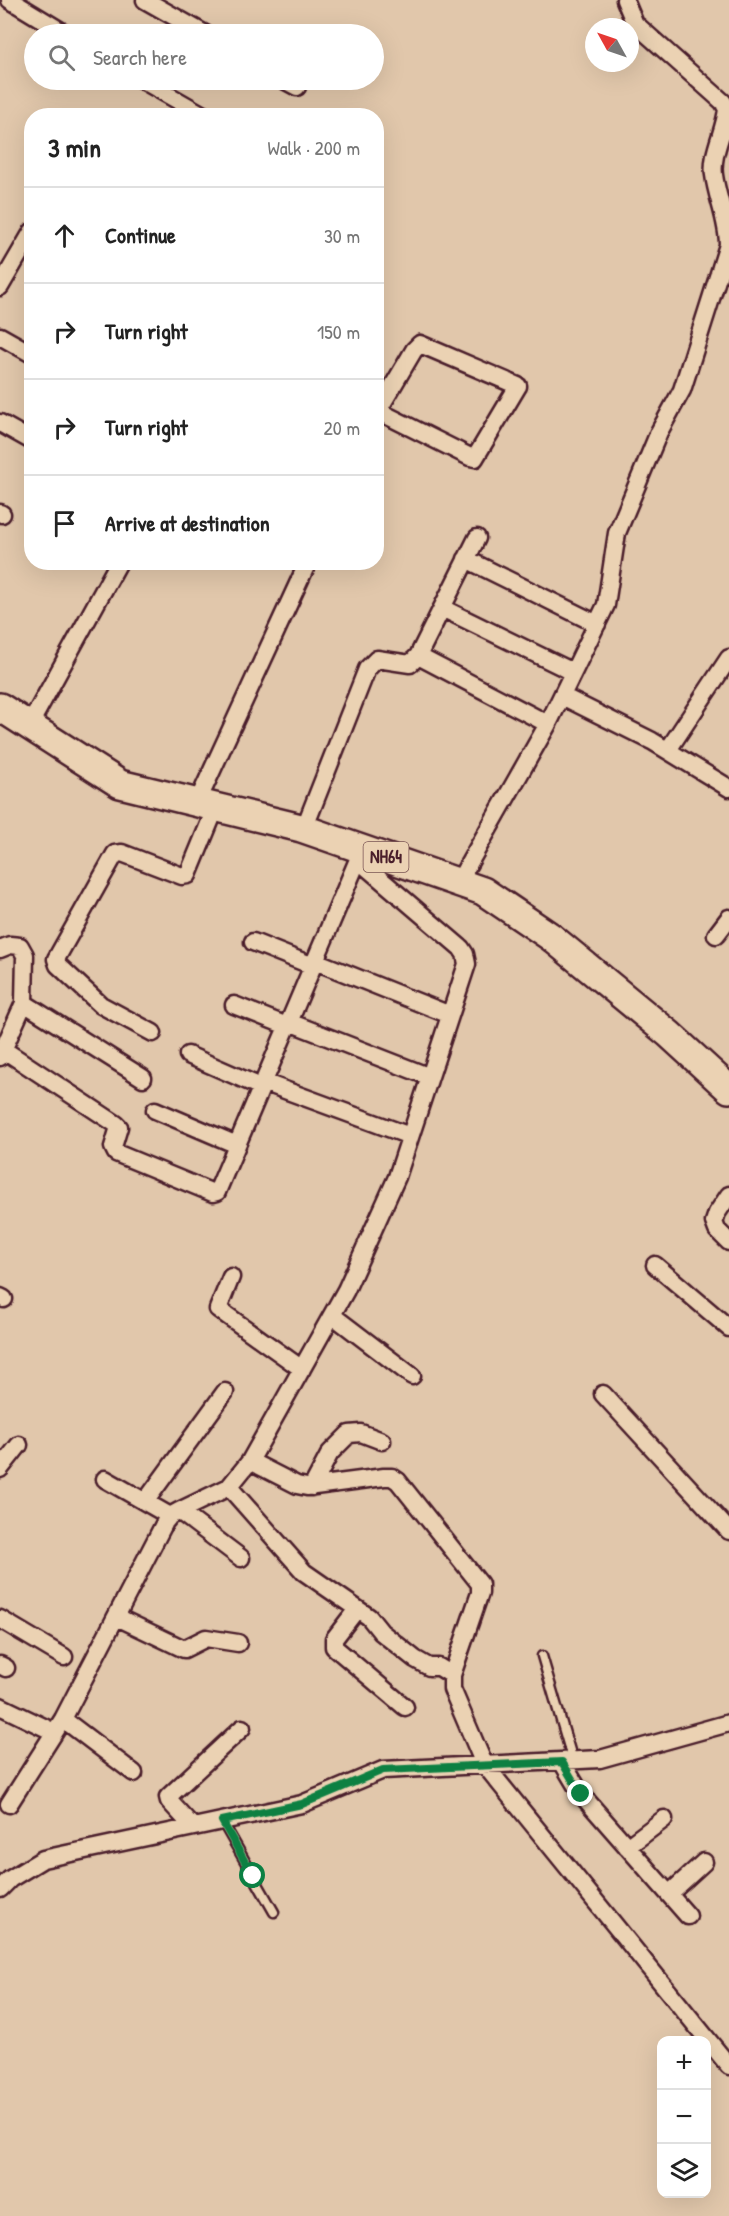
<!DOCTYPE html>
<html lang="en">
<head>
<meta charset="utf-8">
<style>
	:root { --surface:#fff; --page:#f2f2f2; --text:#222; --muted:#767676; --line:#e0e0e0 }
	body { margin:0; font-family:"Patrick Hand",sans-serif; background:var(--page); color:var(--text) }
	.controls { position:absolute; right:18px; bottom:18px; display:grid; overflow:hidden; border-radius:12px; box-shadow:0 6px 24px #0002 }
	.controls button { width:54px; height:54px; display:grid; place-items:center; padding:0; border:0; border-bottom:2px solid var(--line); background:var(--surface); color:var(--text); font:30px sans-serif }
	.compass { position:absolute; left:585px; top:18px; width:54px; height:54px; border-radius:50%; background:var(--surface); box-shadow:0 6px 24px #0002; rotate:310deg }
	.stop { position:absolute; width:18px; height:18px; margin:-14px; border:4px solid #0b8043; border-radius:50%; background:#fff }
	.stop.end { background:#0b8043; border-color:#fff; box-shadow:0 2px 6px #0008 }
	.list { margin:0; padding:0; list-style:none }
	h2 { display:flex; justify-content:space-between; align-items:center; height:78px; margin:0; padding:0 24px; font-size:26px }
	h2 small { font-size:20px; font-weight:400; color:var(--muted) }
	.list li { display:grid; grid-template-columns:39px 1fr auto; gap:18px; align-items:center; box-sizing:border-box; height:96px; padding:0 24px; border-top:2px solid var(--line) }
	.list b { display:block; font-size:22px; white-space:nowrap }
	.list em { font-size:20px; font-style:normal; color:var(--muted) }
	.icon { flex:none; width:33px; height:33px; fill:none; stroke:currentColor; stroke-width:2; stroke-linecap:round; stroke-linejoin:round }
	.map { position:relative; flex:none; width:729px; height:2216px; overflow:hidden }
	.search { position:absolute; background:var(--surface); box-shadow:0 6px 24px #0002; left:24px; top:24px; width:360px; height:66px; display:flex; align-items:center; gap:15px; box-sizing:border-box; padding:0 21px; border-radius:33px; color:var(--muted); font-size:22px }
	.panel { position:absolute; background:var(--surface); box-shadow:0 6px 24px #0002; left:24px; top:108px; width:360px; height:462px; border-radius:24px }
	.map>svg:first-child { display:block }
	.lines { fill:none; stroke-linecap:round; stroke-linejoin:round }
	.service-casing { stroke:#4a1f2b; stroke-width:13 }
	.minor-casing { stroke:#4a1f2b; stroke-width:21 }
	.trunk-casing { stroke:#4a1f2b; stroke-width:32 }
	.service { stroke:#ebd2b3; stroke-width:8 }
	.minor { stroke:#ebd2b3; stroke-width:16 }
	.trunk { stroke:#ebd2b3; stroke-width:27 }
	.route { stroke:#0b8043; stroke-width:8 }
	.labels { text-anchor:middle; stroke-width:4.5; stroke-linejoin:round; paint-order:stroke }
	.shield { fill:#ebd2b3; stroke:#7a5554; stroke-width:1.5 }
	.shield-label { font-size:18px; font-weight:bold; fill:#4a1f2b }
</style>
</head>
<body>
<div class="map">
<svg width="729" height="2216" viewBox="0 0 729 2216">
	<rect width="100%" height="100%" fill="#e1c7ab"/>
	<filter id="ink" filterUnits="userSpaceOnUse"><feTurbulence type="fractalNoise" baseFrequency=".0167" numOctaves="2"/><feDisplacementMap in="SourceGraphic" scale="12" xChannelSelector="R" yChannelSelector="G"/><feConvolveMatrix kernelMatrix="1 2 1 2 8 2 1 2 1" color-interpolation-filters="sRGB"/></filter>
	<g filter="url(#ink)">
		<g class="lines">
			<defs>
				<path id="service" d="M542 1656 573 1761
					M222 1821 274 1912"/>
				<path id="minor" d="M10 0 66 34
					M145 0 205 34
					M142 80 205 116
					M284 80 297 87
					M0 287 32 232
					M0 336 32 354
					M376 415 378 411 414 350 420 344 518 386 475 458 470 457 378 411
					M0 423 32 441
					M0 513 2 514
					M466 559 597 624
					M442 608 573 672
					M418 656 548 724
					M562 696 652 741 729 788
					M29 726 119 562
					M668 750 729 658
					M197 803 308 562
					M304 829 367 669 377 659 410 664 418 656 477 538
					M459 881 548 724 606 605 617 533 659 432 682 390 728 245C728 221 717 198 714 175 711 153 725 131 727 109L723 102 640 28 635 24 625 0
					M716 935 729 918
					M253 942 313 966
					M0 949 10 945 20 946 25 955 24 1003 0 1057
					M315 961 450 1015
					M24 1003 143 1078
					M234 1005 287 1026
					M289 1022 430 1077
					M153 1033 101 1005 58 965 56 959 115 854 122 853 182 876 188 875 216 807
					M4 1050 116 1124 119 1127 113 1147 116 1153 213 1193 217 1192 362 850
					M188 1055 261 1087
					M263 1082 410 1136
					M155 1110 237 1145
					M729 1195 717 1213 714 1222 717 1230 729 1242
					M655 1265 729 1328
					M231 1277 218 1309 302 1369
					M0 1297 4 1299
					M332 1315 412 1376
					M603 1394 729 1531
					M250 1461 297 1485 307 1487 384 1477H392L398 1481 480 1584V1593L452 1675
					M0 1469 19 1445
					M105 1479 170 1516
					M229 1487 304 1572 369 1617 381 1632 415 1659 429 1667H439L452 1675V1689L484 1764 729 2066
					M312 1487 330 1453 349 1434 361 1433 382 1441
					M145 1502 225 1392
					M179 1511 241 1558
					M357 1609 334 1639V1647L405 1707
					M117 1617 184 1649 206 1638 238 1643
					M0 1619 64 1657
					M0 1665 6 1668
					M0 1706 54 1732
					M63 1719 134 1773
					M562 1762 581 1794 688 1916
					M9 1804 63 1719 165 1522 170 1516 179 1511 229 1487 250 1461 346 1290 397 1177 467 964 465 954 461 948 358 860
					M193 1827 169 1801 168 1797 242 1728
					M627 1847 664 1819
					M0 1889 10 1879 43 1859 302 1804 383 1770 600 1759 729 1723
					M669 1894 704 1862"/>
				<path id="trunk" d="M0 707 120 784 301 828 483 891 551 937 669 1034 729 1089"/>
			</defs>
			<use href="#service" class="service-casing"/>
			<use href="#minor" class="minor-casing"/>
			<use href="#trunk" class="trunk-casing"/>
			<use href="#service" class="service"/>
			<use href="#minor" class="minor"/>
			<use href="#trunk" class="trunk"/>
		</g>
	</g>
	<g class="lines" filter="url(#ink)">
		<path class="route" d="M253 1876 222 1821 302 1804 383 1770 562 1762 581 1794"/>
	</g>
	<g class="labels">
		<rect class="shield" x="363.5" y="842" width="45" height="30" rx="4.5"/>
		<g class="shield-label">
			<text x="386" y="863">NH64</text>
		</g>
	</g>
</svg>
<div class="controls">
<button>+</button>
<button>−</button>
<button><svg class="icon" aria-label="layers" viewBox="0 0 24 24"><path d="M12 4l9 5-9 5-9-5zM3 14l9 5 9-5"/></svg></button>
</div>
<svg class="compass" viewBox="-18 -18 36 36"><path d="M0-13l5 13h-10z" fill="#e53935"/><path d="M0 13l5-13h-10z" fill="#767676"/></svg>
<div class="stop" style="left:253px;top:1876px"></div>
<div class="stop end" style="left:581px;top:1794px"></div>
<div class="search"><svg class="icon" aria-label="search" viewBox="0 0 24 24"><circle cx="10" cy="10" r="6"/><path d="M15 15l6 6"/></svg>Search here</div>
<section class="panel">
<h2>3 min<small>Walk · 200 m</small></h2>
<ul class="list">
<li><svg class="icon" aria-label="ahead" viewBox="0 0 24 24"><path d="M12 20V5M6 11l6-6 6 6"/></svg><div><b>Continue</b></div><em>30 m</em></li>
<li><svg class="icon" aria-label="right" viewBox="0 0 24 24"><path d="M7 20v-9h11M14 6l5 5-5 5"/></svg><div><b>Turn right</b></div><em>150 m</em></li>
<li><svg class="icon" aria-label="right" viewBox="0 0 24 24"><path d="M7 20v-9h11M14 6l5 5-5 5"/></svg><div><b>Turn right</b></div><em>20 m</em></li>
<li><svg class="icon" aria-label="arrive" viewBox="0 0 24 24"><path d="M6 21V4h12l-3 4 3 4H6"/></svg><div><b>Arrive at destination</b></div></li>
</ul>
</section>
</div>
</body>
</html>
